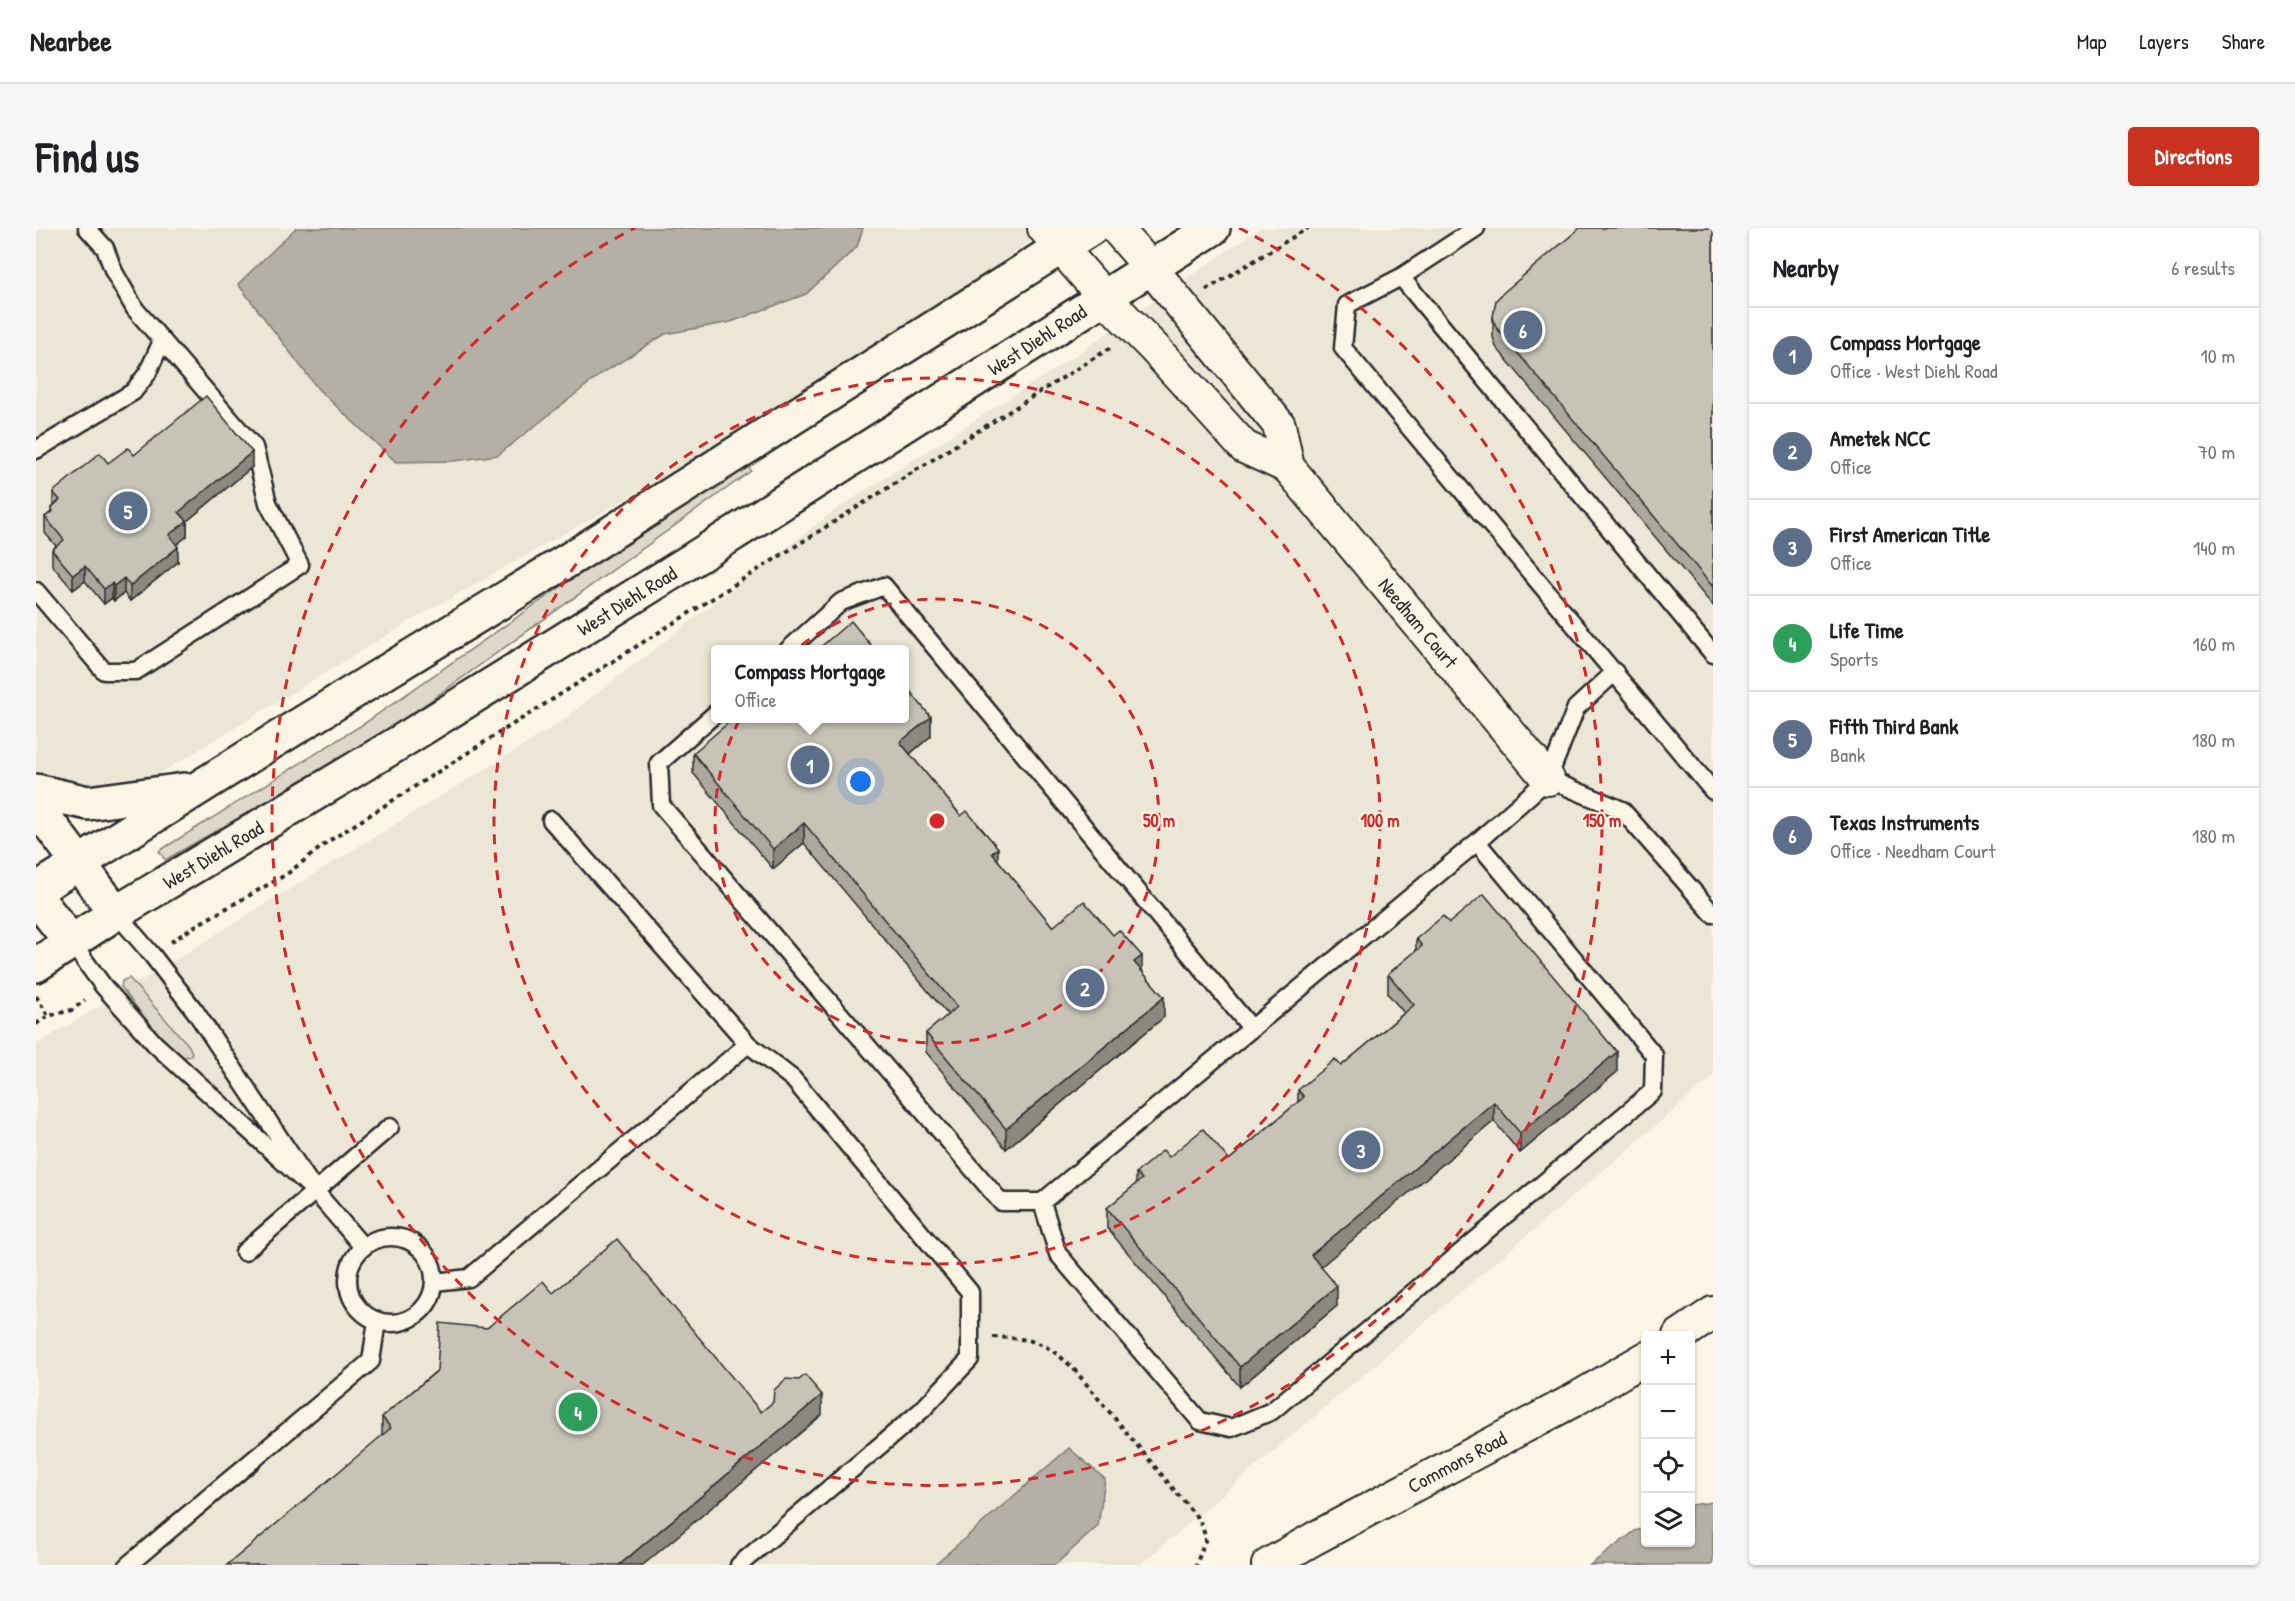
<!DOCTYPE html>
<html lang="en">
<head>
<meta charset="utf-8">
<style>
	:root { --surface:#fff; --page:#f6f6f6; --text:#202124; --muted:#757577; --line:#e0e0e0; --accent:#c8321e }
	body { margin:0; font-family:"Patrick Hand",sans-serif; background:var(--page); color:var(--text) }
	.controls { position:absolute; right:18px; bottom:18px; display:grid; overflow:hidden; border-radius:6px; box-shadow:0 2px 4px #0004 }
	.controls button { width:54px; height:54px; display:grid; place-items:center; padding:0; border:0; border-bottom:2px solid var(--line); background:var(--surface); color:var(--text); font:30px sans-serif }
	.you { position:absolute; left:825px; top:554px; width:21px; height:21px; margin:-15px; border:4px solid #fff; border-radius:50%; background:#1a73e8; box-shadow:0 0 0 9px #1a73e833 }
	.badge { display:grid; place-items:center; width:39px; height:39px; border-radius:50%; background:var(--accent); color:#fff; font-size:20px; font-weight:700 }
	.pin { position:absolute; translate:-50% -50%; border:3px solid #fff; box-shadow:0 2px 6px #0006 }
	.popup { position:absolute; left:675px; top:417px; width:198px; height:78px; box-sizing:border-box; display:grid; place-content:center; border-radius:6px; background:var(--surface); filter:drop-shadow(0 2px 4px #0005); font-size:20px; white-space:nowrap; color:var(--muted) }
	.popup b { font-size:22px; color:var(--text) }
	.popup::after { content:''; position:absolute; left:50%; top:100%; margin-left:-12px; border:12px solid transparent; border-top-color:var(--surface) }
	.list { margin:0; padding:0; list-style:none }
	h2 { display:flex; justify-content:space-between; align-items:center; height:78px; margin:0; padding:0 24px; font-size:26px }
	h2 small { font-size:20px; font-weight:400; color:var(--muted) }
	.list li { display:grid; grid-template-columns:39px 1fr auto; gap:18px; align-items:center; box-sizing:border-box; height:96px; padding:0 24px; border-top:2px solid var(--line) }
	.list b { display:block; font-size:22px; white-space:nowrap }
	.list p { margin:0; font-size:20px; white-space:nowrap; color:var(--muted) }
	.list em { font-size:20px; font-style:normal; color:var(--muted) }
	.icon { flex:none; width:33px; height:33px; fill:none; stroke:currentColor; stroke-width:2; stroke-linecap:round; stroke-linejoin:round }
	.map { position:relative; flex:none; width:1677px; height:1337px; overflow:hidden; border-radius:6px }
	header { display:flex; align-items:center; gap:36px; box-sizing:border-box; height:84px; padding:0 30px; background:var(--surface); border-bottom:2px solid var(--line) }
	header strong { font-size:28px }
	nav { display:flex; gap:33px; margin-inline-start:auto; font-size:21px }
	.intro { display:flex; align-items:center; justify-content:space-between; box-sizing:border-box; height:144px; padding:0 36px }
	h1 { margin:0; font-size:42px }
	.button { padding:15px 27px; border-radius:6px; background:var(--accent); color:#fff; font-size:21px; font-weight:700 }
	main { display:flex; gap:36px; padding:0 36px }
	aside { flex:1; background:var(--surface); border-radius:6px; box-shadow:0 2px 4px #0004 }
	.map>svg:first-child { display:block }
	.built { fill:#ece6d7; fill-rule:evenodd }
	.green { fill:#ded8ca; stroke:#84827a; stroke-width:1.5 }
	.water { fill:#b4b0a5; stroke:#7d7b74; stroke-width:1.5 }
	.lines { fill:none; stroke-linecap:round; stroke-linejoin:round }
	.service-casing { stroke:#2b2b2b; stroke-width:21 }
	.minor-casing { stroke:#2b2b2b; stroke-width:36 }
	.tertiary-casing { stroke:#2b2b2b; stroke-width:38 }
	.path { stroke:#2b2b2b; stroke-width:4; stroke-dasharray:4.5 4.5; stroke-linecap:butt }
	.service { stroke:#fcf5e5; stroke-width:16 }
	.minor { stroke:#fcf5e5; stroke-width:32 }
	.tertiary { stroke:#fcf5e5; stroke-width:33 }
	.wall { fill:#aca89d; stroke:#2b2b2b; stroke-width:1.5 }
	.shaded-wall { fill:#8c8880; stroke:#2b2b2b; stroke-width:1.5 }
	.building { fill:#c8c3b7; stroke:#2b2b2b; stroke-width:1.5 }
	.ring { fill:none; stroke:#d62828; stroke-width:3; stroke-dasharray:10 8 }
	.labels { text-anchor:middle; stroke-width:4.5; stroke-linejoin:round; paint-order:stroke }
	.street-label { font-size:20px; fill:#2b2b2b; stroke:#fcf5e5 }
	.centre { fill:#d62828; stroke:#fcf5e5; stroke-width:3 }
	.ring-label { font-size:18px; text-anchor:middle; font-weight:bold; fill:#d62828; stroke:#fcf5e5; stroke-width:4.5; stroke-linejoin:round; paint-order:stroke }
</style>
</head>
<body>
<header>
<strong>Nearbee</strong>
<nav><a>Map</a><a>Layers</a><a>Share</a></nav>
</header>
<div class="intro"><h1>Find us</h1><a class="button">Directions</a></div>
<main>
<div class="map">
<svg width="1677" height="1337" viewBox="0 0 1677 1337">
	<rect width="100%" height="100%" fill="#fcf5e5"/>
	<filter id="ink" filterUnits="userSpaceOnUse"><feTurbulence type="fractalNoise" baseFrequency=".0167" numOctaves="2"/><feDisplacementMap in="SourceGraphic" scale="12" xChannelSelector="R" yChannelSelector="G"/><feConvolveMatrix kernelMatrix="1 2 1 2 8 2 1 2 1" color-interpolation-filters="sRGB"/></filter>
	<g filter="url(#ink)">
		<path class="built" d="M0 0H1013L933 56 690 214 371 395 100 560H58L26 554 0 543Z
			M1224 0H1677V849L1104 1337H0V817L519 498 799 282 1034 131ZM680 422H868V490H680Z"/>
		<path class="green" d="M711 235 715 243 342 510 129 632 123 623 329 495 582 319Z
			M93 750 153 818 156 825 154 828 148 829 118 802 85 759 86 753Z"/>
		<path class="water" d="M260 0H827L821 19 770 66 695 94 629 106 565 146 462 227 418 233 360 234 282 161 202 56Z
			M1033 1220 1069 1251 1062 1298 1019 1337H898Z
			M1677 1274V1337H1554L1599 1303 1609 1300 1610 1314H1654L1655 1277Z"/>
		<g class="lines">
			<defs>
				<path id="service" d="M1440 0 1365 49 1311 77 1307 120 1677 563
					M1365 49 1677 426
					M0 222 97 164 111 146 126 113
					M0 363 68 443H100L264 337 232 275 218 219 99 81 78 44 69 20 51 0
					M752 422 805 374 848 358 1216 801
					M680 485 623 535 625 577 965 974H1006L1441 614 1512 551 1540 480 1579 444
					M1512 551 1586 582 1677 686
					M515 592 712 816 757 851 934 1064V1131L886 1182 703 1337
					M35 714 68 759 119 816 279 963 159 783 116 727 80 685
					M279 963 327 1019
					M1006 974 1022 1026 1164 1193 1195 1200 1236 1183 1617 863 1618 827 1441 614
					M312 1052a43 43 0 1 1 86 0a43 43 0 1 1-86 0Z
					M208 1024 354 899
					M399 1054 433 1050 712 816
					M92 1337 335 1133 341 1093"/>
				<path id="minor" d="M1008 0 1068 69 1118 120 1208 219 1252 239 1512 551
					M1080 0 1114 39 1243 197 1252 239
					M1643 1108 1677 1085
					M1232 1337 1279 1310 1538 1172 1610 1130"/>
				<path id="tertiary" d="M0 563 52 575 148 562
					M0 578 80 685
					M0 662 231 517 542 326 1055 0
					M0 669 35 714
					M0 737 80 685 361 516 656 332 1177 0"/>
			</defs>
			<use href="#service" class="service-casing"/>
			<use href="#minor" class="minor-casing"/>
			<use href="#tertiary" class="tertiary-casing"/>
			<path class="path" d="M1170 62 1272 0
				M135 714 159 698 251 646 293 613 463 505 1077 118
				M0 768 12 788
				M0 796 12 788 36 782 49 772
				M957 1109C997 1111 1007 1112 1037 1140L1164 1293 1170 1310 1160 1337"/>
			<use href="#service" class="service"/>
			<use href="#minor" class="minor"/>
			<use href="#tertiary" class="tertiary"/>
		</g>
		<path class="wall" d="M1677 0V378L1460 119 1457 109V89Z
			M98 227 216 239 151 293V308L140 317 142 334 94 373 88 365 78 373 76 370 68 376 49 353 37 362 16 337V322L20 318 9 305V289L15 284V280L17 278V264Z
			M872 460 895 508 874 526 1017 699 1106 742 1128 789 970 921 890 824V805L912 787 768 615 737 641 657 545V525Z
			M1413 695 1581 844 1484 925 1458 893 1284 1039 1301 1078 1204 1159 1071 1000V980L1100 956V945L1133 929 1193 932 1262 874V862L1305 838 1368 785 1352 766V746L1380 723V711Z
			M517 1065 725 1184 786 1187 346 1208V1189L451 1100Z"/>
		<path class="shaded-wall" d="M216 224V239L151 293V308L133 323V307L143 284Z
			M142 319V334L94 373V358Z
			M49 338V353L37 362V347Z
			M88 350V365L78 373V358Z
			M76 355V370L68 376V361Z
			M872 449V468L868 471V451Z
			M895 489V508L864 534V514Z
			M768 595V615L737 641V621Z
			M962 620V640L956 625Z
			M1106 728V748L1098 734Z
			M1128 769V789L970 921V901Z
			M1581 824V844L1484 925V905Z
			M1458 874V893L1275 1047V1027Z
			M1301 1058V1078L1204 1159V1139Z
			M786 1167V1187L607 1337H583Z"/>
		<path class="building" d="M1544 0H1677V359L1460 99 1457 89 1460 72 1468 64Z
			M170 168 216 224 143 284 151 293 133 307 142 319 94 358 88 350 78 358 76 355 68 361 49 338 37 347 16 322 28 312 9 289 17 283 15 280 24 272 17 264 64 225 72 235 92 220 98 227Z
			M815 393 839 422H781Z
			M868 456 895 489 864 514 925 588 931 583 962 620 956 625 1017 699 1048 673 1077 707 1083 702 1106 728 1098 734 1128 769 970 901 890 805 921 779 768 595 737 621 657 525 698 490H868Z
			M1448 666 1581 824 1484 905 1458 874 1275 1027 1301 1058 1204 1139 1071 980 1106 951 1100 945 1127 922 1133 929 1167 901 1193 932 1268 869 1262 862 1299 831 1305 838 1378 777 1352 746 1386 718 1380 711 1407 688 1413 695Z
			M581 1011 725 1184 737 1174 738 1162 750 1151 763 1152 769 1147 786 1167 583 1337H191L355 1200 346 1189 401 1143 404 1095 451 1100 507 1053 517 1065Z"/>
	</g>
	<g class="ring">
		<circle cx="901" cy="593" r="222"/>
		<circle cx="901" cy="593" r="443"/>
		<path d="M1203 0A665 665 0 1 1 599 0"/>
	</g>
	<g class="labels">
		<g class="street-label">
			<text transform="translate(1001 112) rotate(-33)" y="7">West Diehl Road</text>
			<text transform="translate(591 373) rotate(-32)" y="7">West Diehl Road</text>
			<text transform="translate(1382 395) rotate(50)" y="7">Needham Court</text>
			<text transform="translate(177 627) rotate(-31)" y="7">West Diehl Road</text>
			<text transform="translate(1421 1234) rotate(-28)" y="7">Commons Road</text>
		</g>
	</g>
	<circle cx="901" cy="593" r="9" class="centre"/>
	<g class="ring-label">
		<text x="1123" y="599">50 m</text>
		<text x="1344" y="599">100 m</text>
		<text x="1566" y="599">150 m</text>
	</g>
</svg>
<div class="controls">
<button>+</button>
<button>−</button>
<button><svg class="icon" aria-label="locate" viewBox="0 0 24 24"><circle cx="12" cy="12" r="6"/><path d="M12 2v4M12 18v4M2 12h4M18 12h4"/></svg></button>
<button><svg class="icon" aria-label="layers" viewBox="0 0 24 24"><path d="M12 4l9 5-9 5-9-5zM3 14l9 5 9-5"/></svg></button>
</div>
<div class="you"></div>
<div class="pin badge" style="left:774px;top:537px;background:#5c6f8a">1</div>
<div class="popup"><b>Compass Mortgage</b>Office</div>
<div class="pin badge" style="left:1049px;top:760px;background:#5c6f8a">2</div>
<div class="pin badge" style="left:1325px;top:922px;background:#5c6f8a">3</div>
<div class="pin badge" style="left:542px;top:1184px;background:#2e9e5b">4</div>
<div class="pin badge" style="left:92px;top:283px;background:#5c6f8a">5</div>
<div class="pin badge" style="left:1487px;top:102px;background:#5c6f8a">6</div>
</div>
<aside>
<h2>Nearby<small>6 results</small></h2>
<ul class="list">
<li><span class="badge" style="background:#5c6f8a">1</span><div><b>Compass Mortgage</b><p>Office · West Diehl Road</p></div><em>10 m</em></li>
<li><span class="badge" style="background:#5c6f8a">2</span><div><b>Ametek NCC</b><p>Office</p></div><em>70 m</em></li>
<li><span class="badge" style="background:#5c6f8a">3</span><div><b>First American Title</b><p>Office</p></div><em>140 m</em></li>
<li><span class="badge" style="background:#2e9e5b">4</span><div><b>Life Time</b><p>Sports</p></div><em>160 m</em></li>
<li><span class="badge" style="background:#5c6f8a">5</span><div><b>Fifth Third Bank</b><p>Bank</p></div><em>180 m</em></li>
<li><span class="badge" style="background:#5c6f8a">6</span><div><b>Texas Instruments</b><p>Office · Needham Court</p></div><em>180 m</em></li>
</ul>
</aside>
</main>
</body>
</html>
